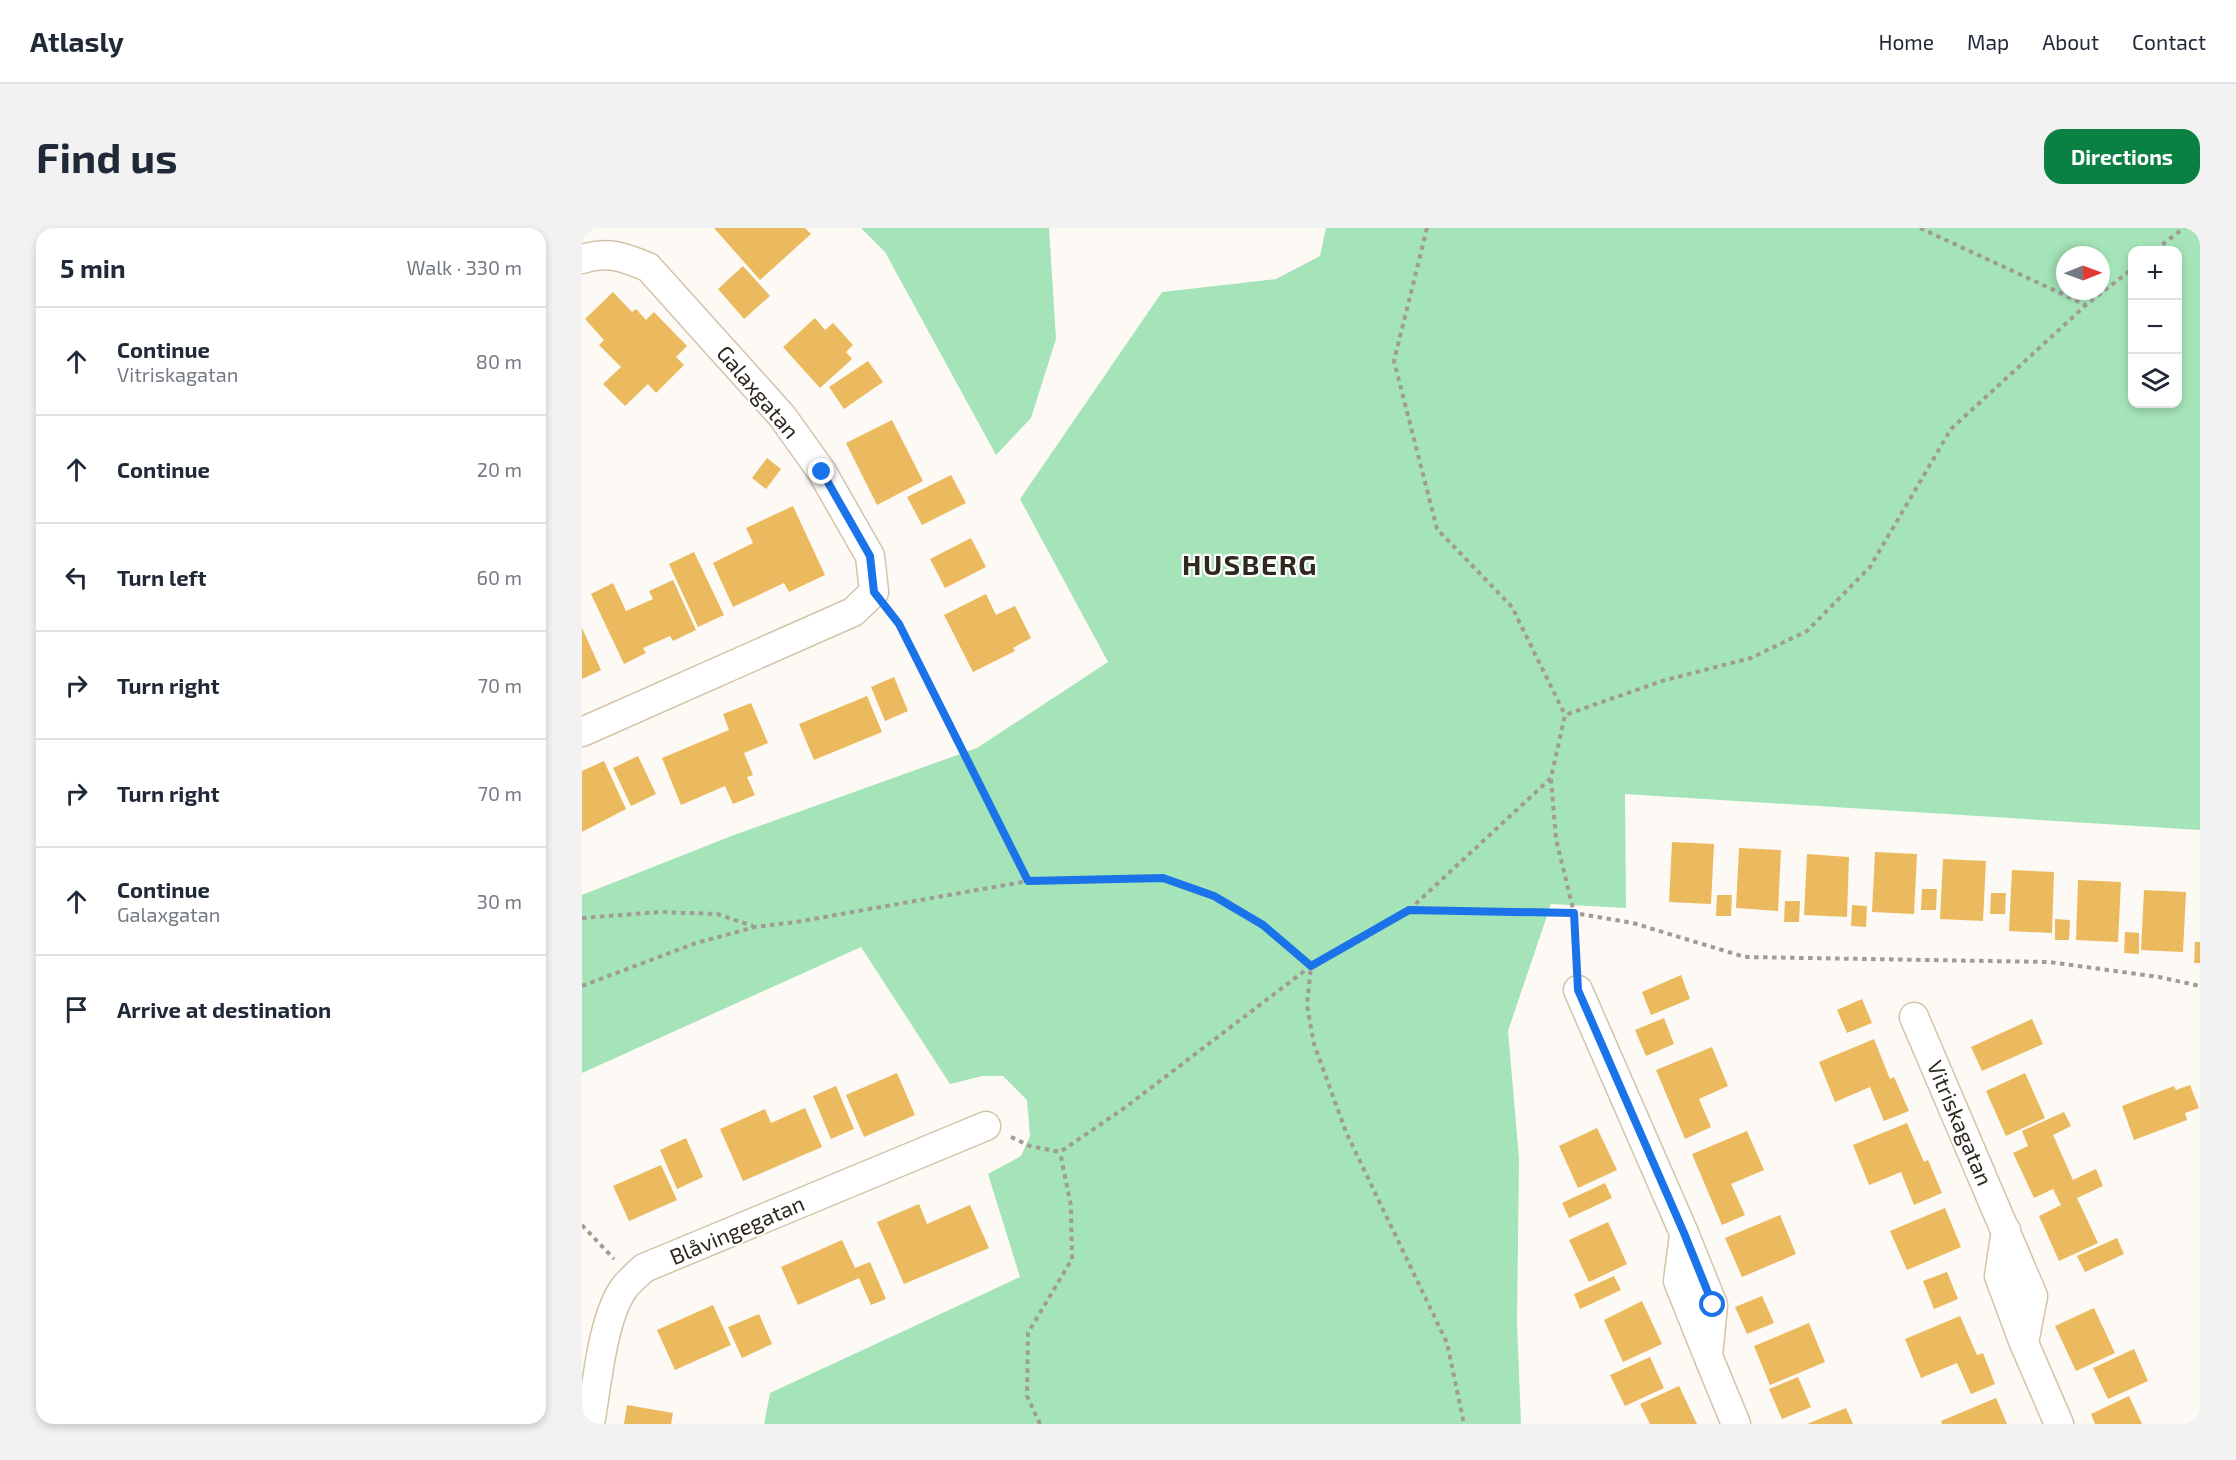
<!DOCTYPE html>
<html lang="en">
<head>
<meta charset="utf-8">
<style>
	:root { --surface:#fff; --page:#f2f2f3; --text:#1f2937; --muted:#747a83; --line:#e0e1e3; --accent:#0b8043 }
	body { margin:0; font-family:"Exo 2",sans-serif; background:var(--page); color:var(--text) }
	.controls { position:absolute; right:18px; top:18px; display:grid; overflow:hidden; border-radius:12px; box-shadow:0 3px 9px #0003 }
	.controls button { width:54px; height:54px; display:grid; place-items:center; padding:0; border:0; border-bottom:2px solid var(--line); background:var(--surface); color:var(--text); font:30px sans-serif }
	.compass { position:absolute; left:1474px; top:18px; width:54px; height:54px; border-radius:50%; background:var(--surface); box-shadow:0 3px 9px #0003; rotate:89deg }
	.stop { position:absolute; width:18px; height:18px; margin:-14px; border:4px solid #1a73e8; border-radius:50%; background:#fff }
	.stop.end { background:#1a73e8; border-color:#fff; box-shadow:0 2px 6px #0008 }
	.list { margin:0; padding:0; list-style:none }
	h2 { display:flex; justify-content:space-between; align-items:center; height:78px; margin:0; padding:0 24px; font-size:26px }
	h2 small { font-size:20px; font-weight:400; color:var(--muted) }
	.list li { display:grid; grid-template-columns:39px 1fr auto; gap:18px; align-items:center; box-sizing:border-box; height:108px; padding:0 24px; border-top:2px solid var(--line) }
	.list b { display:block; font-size:22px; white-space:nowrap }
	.list p { margin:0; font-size:20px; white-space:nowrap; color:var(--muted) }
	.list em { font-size:20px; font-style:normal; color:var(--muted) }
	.icon { flex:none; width:33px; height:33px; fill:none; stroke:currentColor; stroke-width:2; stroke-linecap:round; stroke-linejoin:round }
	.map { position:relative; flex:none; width:1618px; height:1196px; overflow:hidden; border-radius:18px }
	header { display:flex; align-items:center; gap:36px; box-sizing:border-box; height:84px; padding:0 30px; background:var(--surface); border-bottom:2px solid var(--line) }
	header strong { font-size:28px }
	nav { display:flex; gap:33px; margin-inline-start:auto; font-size:21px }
	.intro { display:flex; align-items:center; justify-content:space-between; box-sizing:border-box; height:144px; padding:0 36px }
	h1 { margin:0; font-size:42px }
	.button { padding:15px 27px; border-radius:18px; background:var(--accent); color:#fff; font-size:21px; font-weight:700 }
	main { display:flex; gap:36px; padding:0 36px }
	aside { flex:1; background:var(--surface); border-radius:18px; box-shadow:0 3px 9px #0003 }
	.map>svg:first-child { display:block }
	.green { fill:#a5e4b8; fill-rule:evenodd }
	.building { fill:#ebba5e }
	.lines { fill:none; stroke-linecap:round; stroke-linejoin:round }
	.minor-casing { stroke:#d3c4a9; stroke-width:31 }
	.path { stroke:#a09b94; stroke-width:4; stroke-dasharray:4.5 4.5; stroke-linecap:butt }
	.minor { stroke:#fff; stroke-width:28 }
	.route { stroke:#1a73e8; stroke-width:8 }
	.labels { text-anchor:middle; stroke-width:4.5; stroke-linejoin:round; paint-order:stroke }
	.street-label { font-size:22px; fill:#2e281e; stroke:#fff }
	.district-label { font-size:28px; font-weight:bold; letter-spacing:1.5px; fill:#2e281e; stroke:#fff }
</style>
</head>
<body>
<header>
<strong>Atlasly</strong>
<nav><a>Home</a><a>Map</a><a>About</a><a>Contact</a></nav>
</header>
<div class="intro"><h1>Find us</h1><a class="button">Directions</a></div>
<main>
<aside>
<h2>5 min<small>Walk · 330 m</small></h2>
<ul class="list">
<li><svg class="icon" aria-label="ahead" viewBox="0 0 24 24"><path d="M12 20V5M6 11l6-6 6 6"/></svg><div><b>Continue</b><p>Vitriskagatan</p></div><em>80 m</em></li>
<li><svg class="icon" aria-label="ahead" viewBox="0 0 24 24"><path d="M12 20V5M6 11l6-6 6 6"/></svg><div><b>Continue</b></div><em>20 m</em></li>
<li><svg class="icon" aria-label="left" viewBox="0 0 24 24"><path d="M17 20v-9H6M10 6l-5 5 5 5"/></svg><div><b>Turn left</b></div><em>60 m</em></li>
<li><svg class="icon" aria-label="right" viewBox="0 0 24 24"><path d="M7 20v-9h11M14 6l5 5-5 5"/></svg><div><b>Turn right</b></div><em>70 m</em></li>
<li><svg class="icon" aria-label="right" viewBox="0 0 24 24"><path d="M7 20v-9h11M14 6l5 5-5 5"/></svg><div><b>Turn right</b></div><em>70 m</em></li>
<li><svg class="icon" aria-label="ahead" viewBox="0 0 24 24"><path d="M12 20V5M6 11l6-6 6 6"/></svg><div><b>Continue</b><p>Galaxgatan</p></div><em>30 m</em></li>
<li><svg class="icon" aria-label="arrive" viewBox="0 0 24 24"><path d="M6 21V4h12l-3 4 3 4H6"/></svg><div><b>Arrive at destination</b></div></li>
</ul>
</aside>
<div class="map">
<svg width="1618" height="1196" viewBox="0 0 1618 1196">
	<rect width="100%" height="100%" fill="#fdf9f4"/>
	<path class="green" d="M279 0H467L474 111 449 190 414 227 303 24Z
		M744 0H1618V602L1043 566 1044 680 969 676 926 803 937 930 935 1094 939 1196H182L188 1165 438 1049 406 946 439 928 448 908 445 872 421 848H400L368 856 279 719 0 845V667L152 607 395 520 526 434 438 271 580 64 694 51 738 28ZM1596 22V176H1550V22ZM1483 27H1519V63H1483Z"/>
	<path class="building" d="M132 0H223L229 6 178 52Z
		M161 38 188 68 162 91 136 61Z
		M31 64 50 84 54 81 64 92 72 84 105 118 94 129 102 137 74 165 66 156 43 178 21 156 39 139 17 117 22 112 3 91Z
		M233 90 243 102 251 95 271 117 264 124 270 131 238 160 201 119Z
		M286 133 301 154 262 181 247 159Z
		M310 192 341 253 295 277 264 215Z
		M185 230 199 241 184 261 170 250Z
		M369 247 384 275 340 297 325 269Z
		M211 278 243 347 207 364 202 355 151 379 131 335 171 315 164 300Z
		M389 310 404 339 363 360 348 331Z
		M112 324 142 387 116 399 87 336Z
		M91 352 114 402 91 413 88 408 61 420 64 425 42 436 9 366 31 355 44 383 71 371 67 363Z
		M404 366 414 387 433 378 449 410 431 420 433 423 391 444 362 387Z
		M0 400 19 442 0 451Z
		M312 449 326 483 303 493 289 459Z
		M285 468 300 504 232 532 217 496Z
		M169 475 186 515 162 525 171 547 165 549 173 567 151 576 143 558 99 577 80 530 147 502 141 486Z
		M56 528 74 566 49 578 31 540Z
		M22 533 44 581 0 604V543Z
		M1090 614 1132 616 1129 676 1087 674Z
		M1157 620 1199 622 1196 683 1154 680Z
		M1293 624 1335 626 1332 686 1290 684Z
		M1225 626 1267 629 1265 689 1222 687Z
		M1361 631 1404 633 1401 693 1358 691Z
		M1430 642 1472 644 1470 705 1427 703Z
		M1496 652 1539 654 1536 714 1494 712Z
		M1340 661H1355L1354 682H1339Z
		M1562 662 1604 664 1601 724 1559 722Z
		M1409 665H1424L1423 686H1408Z
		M1135 667H1150L1149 688H1134Z
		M1203 673H1218L1217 694H1202Z
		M1270 677 1285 678 1284 699 1269 698Z
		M1473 691 1488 692 1487 712H1473Z
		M1543 704 1557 705V726L1542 725Z
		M1613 714H1618V735H1612Z
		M1099 747 1108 771 1069 787 1060 764Z
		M1280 771 1290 795 1265 805 1255 782Z
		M1082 790 1092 816 1064 828 1053 802Z
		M1450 791 1461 816 1400 843 1389 819Z
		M1292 811 1308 851 1312 849 1327 883 1302 893 1288 859 1253 874 1237 834Z
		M1130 819 1146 858 1117 871 1129 899 1103 911 1074 842Z
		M315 845 333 887 282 909 264 867Z
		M1443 845 1463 890 1424 908 1404 863Z
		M1608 857 1617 880 1603 885 1605 892 1552 912 1540 878 1592 858 1594 862Z
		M254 858 272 901 249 911 231 868Z
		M223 880 240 919 161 953 138 901 183 881 189 895Z
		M1482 884 1489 898 1471 907 1491 952 1514 941 1521 958 1495 970 1516 1015 1477 1033 1457 988 1479 977 1471 961 1452 970 1431 925 1446 918 1440 903Z
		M1325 895 1342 934 1346 932 1360 965 1332 977 1319 944 1287 957 1271 917Z
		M1015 900 1035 942 996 960 977 918Z
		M1165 903 1182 942 1149 956 1163 987 1140 997 1110 926Z
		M104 910 121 949 95 961 78 922Z
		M79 937 95 972 47 993 31 958Z
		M1023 955 1030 970 987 990 980 975Z
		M337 976 345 996 388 977 407 1020 322 1056 295 994Z
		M1363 980 1379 1019 1325 1042 1308 1003Z
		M1198 987 1214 1026 1160 1049 1143 1010Z
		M1026 994 1045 1036 1007 1054 987 1012Z
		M1535 1010 1542 1026 1503 1044 1495 1028Z
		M260 1012 273 1040 288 1034 304 1071 289 1077 277 1050 216 1077 199 1039Z
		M1365 1044 1376 1071 1352 1081 1341 1053Z
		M1032 1048 1039 1062 998 1081 992 1066Z
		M1180 1068 1192 1095 1165 1106 1153 1079Z
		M1060 1073 1080 1116 1041 1134 1022 1092Z
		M131 1077 149 1117 93 1142 75 1102Z
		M1512 1080 1533 1125 1494 1143 1473 1098Z
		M177 1086 190 1116 160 1130 146 1099Z
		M1378 1088 1395 1127 1401 1125 1413 1156 1389 1166 1375 1135 1339 1150 1323 1111Z
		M1227 1095 1243 1134 1188 1157 1172 1118Z
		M1552 1121 1566 1153 1526 1171 1511 1140Z
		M1068 1129 1082 1160 1043 1178 1028 1147Z
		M1216 1149 1229 1179 1200 1191 1187 1161Z
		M1097 1158 1115 1196H1068L1058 1176Z
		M1547 1168 1560 1196H1513L1509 1186Z
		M1414 1170 1425 1196H1360L1359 1193Z
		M45 1177 91 1185 89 1196H42Z
		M1264 1180 1271 1196H1225Z"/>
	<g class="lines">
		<defs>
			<path id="minor" d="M0 31C27 23 41 29 66 39L200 188 240 244 288 328 292 364 271 384 0 504
				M996 762 1102 1005 1131 1077 1126 1128 1154 1196
				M1332 789 1451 1068 1442 1115 1477 1196
				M1424 1002 1417 1048 1441 1113
				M1102 1007 1096 1053 1124 1123
				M8 1196C15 1158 20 1091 42 1060 47 1053 56 1046 62 1040L404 898"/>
		</defs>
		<use href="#minor" class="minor-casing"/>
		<path class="path" d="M845 0 812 133 855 301 930 379 983 487
			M1338 0 1504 77
			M1573 22 1602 0
			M310 387 317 396 446 653
			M969 551 974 611 992 685 994 733
			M827 682 992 685 1051 695 1163 729 1467 734 1577 749 1618 758
			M0 690 78 684 135 686 171 698
			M0 758 114 715 173 699 214 694 446 653 581 649 632 668 681 697 729 738 725 777 732 816 764 904 865 1115 882 1196
			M429 909 448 918 478 924 541 881 729 738 827 682 969 550 983 487 1080 453 1169 430 1225 403 1288 339 1369 201 1504 77 1550 41
			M0 997 32 1031
			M458 1196 445 1168 446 1105 490 1031 489 978 478 924"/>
		<use href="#minor" class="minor"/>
	</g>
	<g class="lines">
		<path class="route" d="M240 244 288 328 292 364 317 396 446 653 581 650 632 668 681 697 729 738 827 682 992 685 996 762 1102 1005 1131 1077"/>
	</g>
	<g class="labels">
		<g class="street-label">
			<text transform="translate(176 164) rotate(50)" y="8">Galaxgatan</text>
			<text transform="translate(1378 895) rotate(67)" y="8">Vitriskagatan</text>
			<text transform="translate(155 1002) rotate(-23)" y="8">Blåvingegatan</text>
		</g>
		<g class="district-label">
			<text x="668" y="347">HUSBERG</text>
		</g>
	</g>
</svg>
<div class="controls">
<button>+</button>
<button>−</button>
<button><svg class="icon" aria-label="layers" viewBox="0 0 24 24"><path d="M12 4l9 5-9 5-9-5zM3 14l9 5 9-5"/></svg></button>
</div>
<svg class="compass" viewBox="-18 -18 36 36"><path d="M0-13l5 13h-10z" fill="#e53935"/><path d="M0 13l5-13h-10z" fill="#747a83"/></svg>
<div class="stop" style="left:1131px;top:1077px"></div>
<div class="stop end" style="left:240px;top:244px"></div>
</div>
</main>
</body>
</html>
